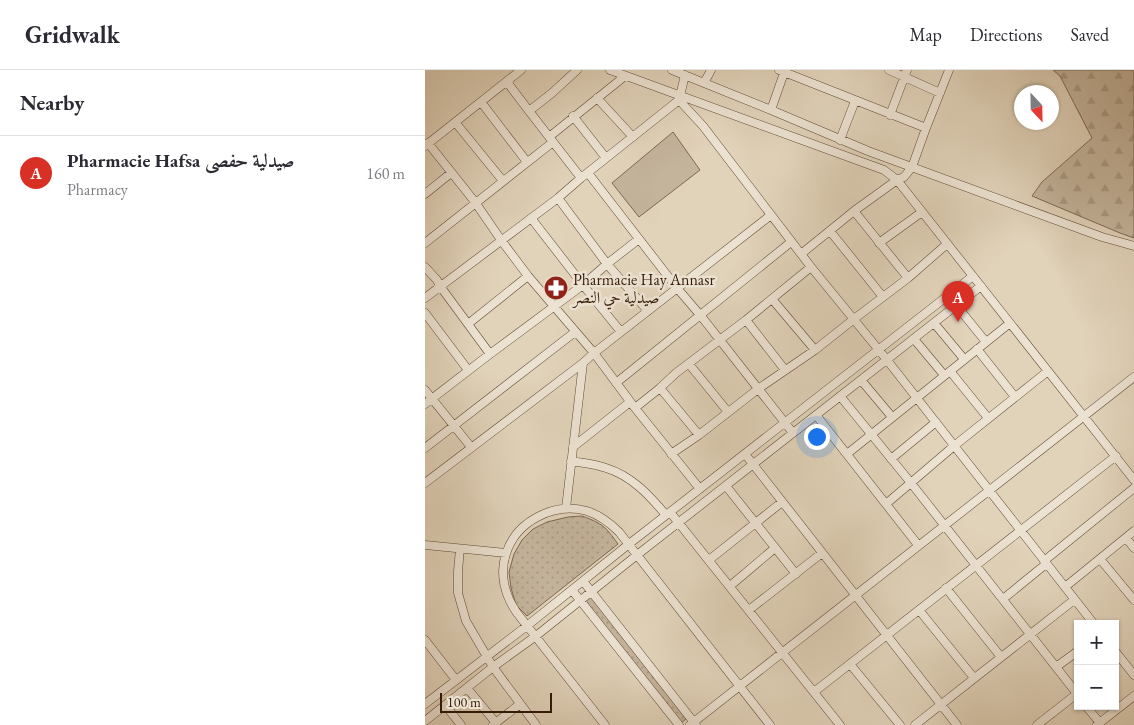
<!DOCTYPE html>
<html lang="en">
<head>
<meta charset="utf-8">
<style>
	:root { --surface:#fff; --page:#f7f7f7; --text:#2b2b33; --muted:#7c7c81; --line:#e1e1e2; --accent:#d93025 }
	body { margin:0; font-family:"EB Garamond",Amiri,serif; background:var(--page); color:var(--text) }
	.controls { position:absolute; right:15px; bottom:15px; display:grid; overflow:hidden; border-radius:0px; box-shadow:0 1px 4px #0004 }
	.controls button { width:45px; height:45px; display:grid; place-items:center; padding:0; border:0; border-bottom:1px solid var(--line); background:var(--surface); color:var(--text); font:25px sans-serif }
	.compass { position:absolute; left:589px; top:15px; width:45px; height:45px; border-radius:50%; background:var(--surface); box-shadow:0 1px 4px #0004; rotate:158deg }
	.scale { position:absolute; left:15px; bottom:12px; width:112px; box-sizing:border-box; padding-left:5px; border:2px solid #361b07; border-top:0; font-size:14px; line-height:18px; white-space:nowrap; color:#361b07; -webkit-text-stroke:4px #ece2d2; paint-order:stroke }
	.you { position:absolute; left:391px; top:366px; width:18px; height:18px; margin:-12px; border:4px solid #fff; border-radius:50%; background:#1a73e8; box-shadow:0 0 0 8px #1a73e833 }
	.badge { display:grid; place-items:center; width:32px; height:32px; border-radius:50%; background:var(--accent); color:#fff; font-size:16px; font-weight:700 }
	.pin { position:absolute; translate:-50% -41px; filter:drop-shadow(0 1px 2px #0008) }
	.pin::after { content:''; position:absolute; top:26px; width:18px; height:15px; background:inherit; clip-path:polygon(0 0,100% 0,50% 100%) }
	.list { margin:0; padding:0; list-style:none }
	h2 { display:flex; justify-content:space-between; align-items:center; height:65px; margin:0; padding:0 20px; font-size:21px }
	h2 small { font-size:16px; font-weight:400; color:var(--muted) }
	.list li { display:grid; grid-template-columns:32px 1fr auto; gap:15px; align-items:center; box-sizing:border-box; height:75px; padding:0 20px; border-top:1px solid var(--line) }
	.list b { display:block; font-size:19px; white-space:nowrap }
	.list p { margin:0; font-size:16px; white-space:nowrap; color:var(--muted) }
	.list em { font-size:16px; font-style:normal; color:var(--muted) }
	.map { position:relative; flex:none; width:709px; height:655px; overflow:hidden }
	header { display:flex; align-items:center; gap:30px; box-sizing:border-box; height:70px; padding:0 25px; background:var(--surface); border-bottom:1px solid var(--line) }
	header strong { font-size:24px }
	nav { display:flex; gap:28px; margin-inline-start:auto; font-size:18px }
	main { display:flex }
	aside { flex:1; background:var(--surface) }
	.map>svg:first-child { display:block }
	.grass { fill:url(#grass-dots); stroke:#7d6852 }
	.forest { fill:url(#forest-firs); stroke:#7d6852 }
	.garden { fill:#c4b49c; stroke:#7d6852 }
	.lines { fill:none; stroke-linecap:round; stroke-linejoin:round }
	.minor-casing { stroke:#614934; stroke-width:9 }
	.minor { stroke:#ece2d2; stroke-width:8 }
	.labels { text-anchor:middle; stroke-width:5; stroke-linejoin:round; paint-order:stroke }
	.poi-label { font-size:16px; fill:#361b07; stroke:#ece2d2; text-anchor:start }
</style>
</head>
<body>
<header>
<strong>Gridwalk</strong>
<nav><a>Map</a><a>Directions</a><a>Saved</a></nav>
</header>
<main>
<aside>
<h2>Nearby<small></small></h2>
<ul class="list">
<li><span class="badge">A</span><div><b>Pharmacie Hafsa صيدلية حفصى</b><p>Pharmacy</p></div><em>160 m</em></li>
</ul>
</aside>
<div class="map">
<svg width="709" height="655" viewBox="0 0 709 655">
	<defs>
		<pattern id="grass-dots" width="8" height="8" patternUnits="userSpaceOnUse" patternTransform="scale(1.25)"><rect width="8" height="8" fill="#c4b49c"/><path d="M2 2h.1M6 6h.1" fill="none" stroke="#a99a85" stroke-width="1.8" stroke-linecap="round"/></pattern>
		<pattern id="forest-firs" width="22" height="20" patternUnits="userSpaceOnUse" patternTransform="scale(1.25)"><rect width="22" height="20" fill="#c4b49c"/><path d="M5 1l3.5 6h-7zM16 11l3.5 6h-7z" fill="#a99a85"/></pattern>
	</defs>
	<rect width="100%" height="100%" fill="#e1d3ba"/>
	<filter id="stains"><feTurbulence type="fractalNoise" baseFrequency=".004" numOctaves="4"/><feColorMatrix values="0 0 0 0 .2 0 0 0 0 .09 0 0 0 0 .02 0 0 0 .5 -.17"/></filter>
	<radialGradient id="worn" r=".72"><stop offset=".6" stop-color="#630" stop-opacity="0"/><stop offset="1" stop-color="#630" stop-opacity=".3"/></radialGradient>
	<path class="grass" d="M157 446C178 454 180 456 193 474L102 546 91 535 86 518 84 502 89 484 97 470 108 459 122 452 143 447Z
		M163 523 262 648 256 653 157 528Z"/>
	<path class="forest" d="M628 0H709V168L695 163 607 126 617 112 667 68 635 6Z"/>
	<path class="garden" d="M248 62 275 100 214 147 187 113Z"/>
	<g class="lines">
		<defs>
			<path id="minor" d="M185 0 459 100 472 110C551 210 630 310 709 410
				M247 0 346 40 443 81 677 167 709 176
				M354 0 501 58
				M464 0 515 23
				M82 12 104 41 156 108
				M279 13 286 0
				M172 28 208 67
				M254 30 278 56 386 197 462 290 669 554
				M56 32 102 92
				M346 40 360 0
				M104 41 127 23 152 0
				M465 45 482 0
				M148 46 181 88
				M30 52 78 111
				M124 67 200 6
				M415 70 430 31
				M3 73 50 132 76 170 103 206 169 283 210 338 275 419
				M0 76 96 0
				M163 103 252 218 276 246 368 363
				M0 124 26 103
				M133 128 182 194 223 241
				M429 141 483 208
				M106 148 158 215 196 262
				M405 161 458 227
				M0 173 128 72
				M454 173 497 142
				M376 184 429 141 472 110 479 107 487 97 501 58 524 0
				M0 197 12 210 15 216 65 284
				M0 228 133 128 156 108 254 30 260 5
				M347 229 390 280
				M531 235 561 272
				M0 243 43 300
				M321 250 360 300
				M509 253 539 289
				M43 254 103 206
				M489 269 519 305
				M552 279 590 327
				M264 294 303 342
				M525 301 563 348
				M436 310 467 347
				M191 313 366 172
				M0 320 46 377
				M415 326 486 413 653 625
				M0 334 65 284 158 215 182 194 214 169
				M210 338 235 318
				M391 345 493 475
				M274 365 235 318 251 303 321 250 386 197
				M148 377 205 332
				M0 378 150 262
				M246 384 274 365 333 319 390 280 429 249 483 208 522 174
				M320 384 532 655
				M422 384 585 253
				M466 389 511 352
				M146 391C157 393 170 394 181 398 207 406 224 425 241 445
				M0 413 158 293 169 283 346 145
				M301 416 371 504
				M461 434 529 376 623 301
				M141 438 158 293
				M245 442 415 655
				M701 468 709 478
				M0 475 81 483
				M35 479 33 501V523L41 551 68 597 111 655
				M675 489 709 530
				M284 490 357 432
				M619 491 709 418
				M158 511 271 655
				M305 516 350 478
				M640 517 709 461
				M521 518 576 587
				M147 520 254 655
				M578 529 621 494
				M324 540 397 483
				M494 540 549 608
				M0 570 31 610
				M690 581 709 605
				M425 594 475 655
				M631 597 653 581
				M42 618 71 653
				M389 622 691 386
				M0 634 103 555 204 474 548 206
				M20 635 36 655
				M661 636 675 653
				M0 651 68 597 111 566 212 485 556 216
				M68 655 95 634
				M180 655 92 543C80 526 74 504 81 484 91 451 129 432 162 441 174 445 185 453 194 462L345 655
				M265 655 709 307
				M490 655 649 530
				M612 655 653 623
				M672 655 709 626"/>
		</defs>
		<use href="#minor" class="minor-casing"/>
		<use href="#minor" class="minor"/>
	</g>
	<defs>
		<symbol id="pharmacy-disc" viewBox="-11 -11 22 22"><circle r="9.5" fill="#8f2418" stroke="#ece2d2"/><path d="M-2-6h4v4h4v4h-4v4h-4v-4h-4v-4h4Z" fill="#fff"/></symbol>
	</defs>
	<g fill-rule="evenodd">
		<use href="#pharmacy-disc" x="117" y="204" width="28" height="28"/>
	</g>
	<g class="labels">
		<g class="poi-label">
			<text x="148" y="215">Pharmacie Hay Annasr<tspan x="148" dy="18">صيدلية حي النصر</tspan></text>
		</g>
	</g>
	<rect width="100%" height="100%" filter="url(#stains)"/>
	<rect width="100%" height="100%" fill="url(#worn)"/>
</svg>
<div class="controls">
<button>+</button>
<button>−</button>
</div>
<svg class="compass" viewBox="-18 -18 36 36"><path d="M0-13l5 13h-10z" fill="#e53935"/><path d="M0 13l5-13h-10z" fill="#7c7c81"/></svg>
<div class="scale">100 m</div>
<div class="you"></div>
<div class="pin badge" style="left:533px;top:252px">A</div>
</div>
</main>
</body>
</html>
